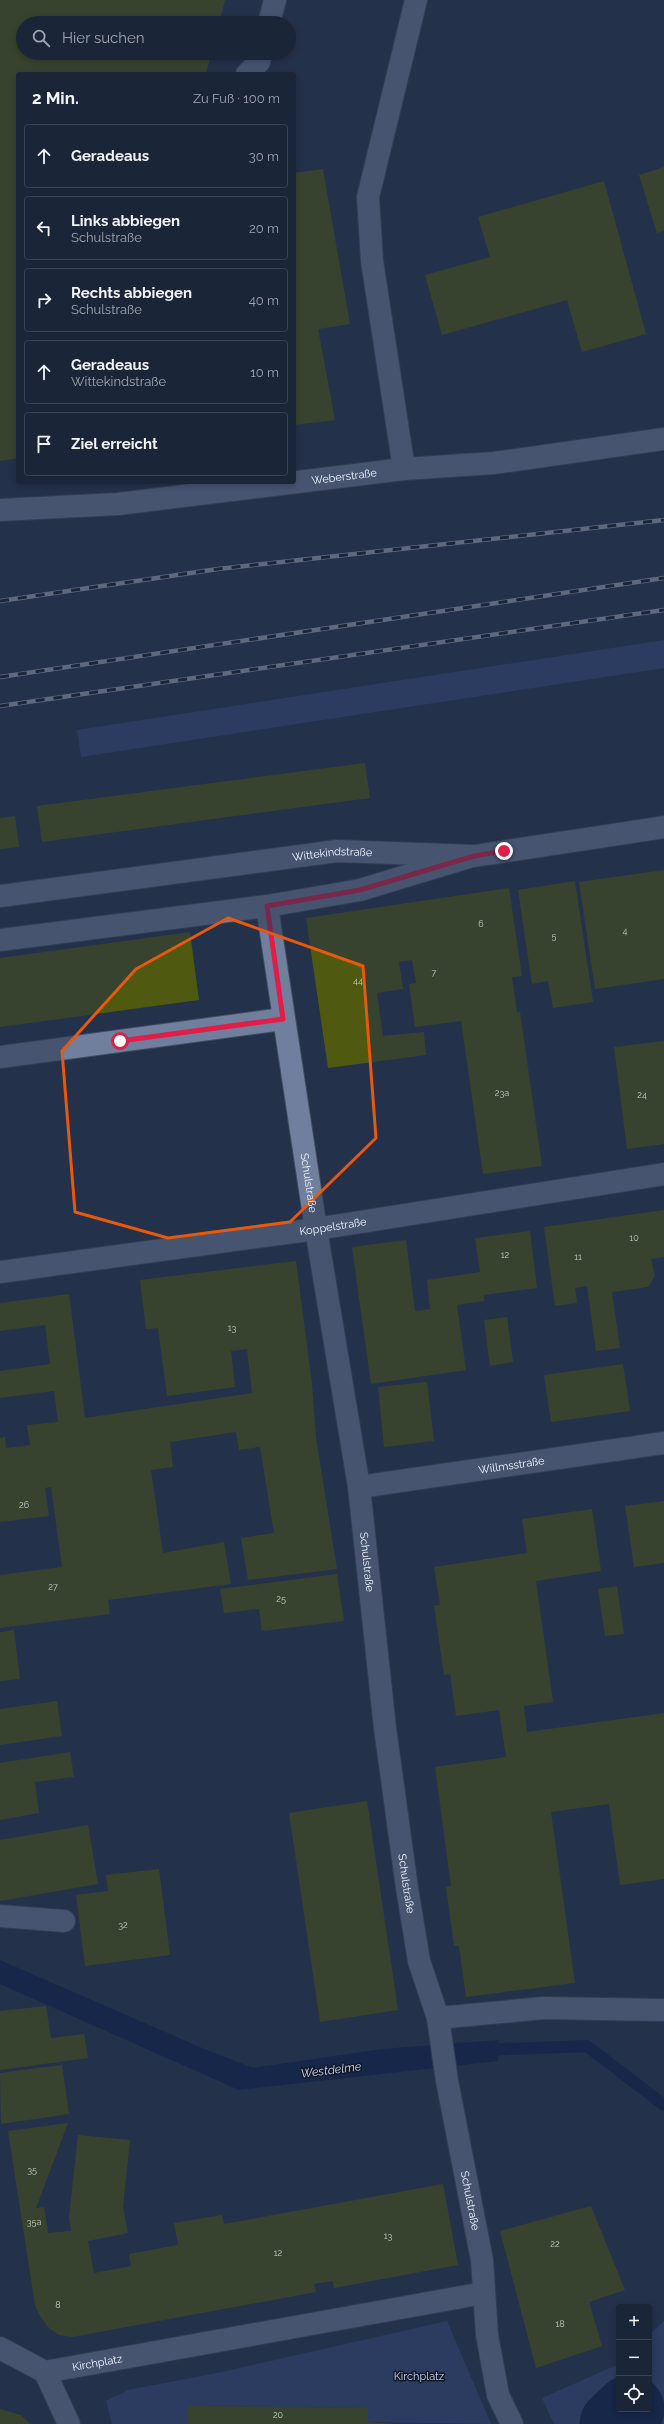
<!DOCTYPE html>
<html lang="de">
<head>
<meta charset="utf-8">
<style>
	:root { --surface:#1b2538; --page:#283143; --text:#f1f3f6; --muted:#a0a5ae; --line:#394253 }
	body { margin:0; font-family:Raleway,sans-serif; background:var(--page); color:var(--text) }
	.controls { position:absolute; right:12px; bottom:12px; display:grid; overflow:hidden; border-radius:4px; box-shadow:0 2px 6px #0003 }
	.controls button { width:36px; height:36px; display:grid; place-items:center; padding:0; border:0; border-bottom:1px solid var(--line); background:var(--surface); color:var(--text); font:20px sans-serif }
	.stop { position:absolute; width:12px; height:12px; margin:-9px; border:3px solid #e11d48; border-radius:50%; background:#fff }
	.stop.end { background:#e11d48; border-color:#fff; box-shadow:0 1px 4px #0008 }
	.list { margin:0; padding:0; list-style:none }
	h2 { display:flex; justify-content:space-between; align-items:center; height:52px; margin:0; padding:0 16px; font-size:17px }
	h2 small { font-size:13px; font-weight:400; color:var(--muted) }
	.list li { display:grid; grid-template-columns:26px 1fr auto; gap:12px; align-items:center; box-sizing:border-box; height:64px; margin:0 8px 8px; padding:0 8px; border:1px solid var(--line); border-radius:4px }
	.list b { display:block; font-size:15px; white-space:nowrap }
	.list p { margin:0; font-size:13px; white-space:nowrap; color:var(--muted) }
	.list em { font-size:13px; font-style:normal; color:var(--muted) }
	.icon { flex:none; width:22px; height:22px; fill:none; stroke:currentColor; stroke-width:2; stroke-linecap:round; stroke-linejoin:round }
	.map { position:relative; flex:none; width:664px; height:2424px; overflow:hidden }
	.search { position:absolute; background:var(--surface); box-shadow:0 2px 6px #0003; left:16px; top:16px; width:280px; height:44px; display:flex; align-items:center; gap:10px; box-sizing:border-box; padding:0 14px; border-radius:22px; color:var(--muted); font-size:15px }
	.panel { position:absolute; background:var(--surface); box-shadow:0 2px 6px #0003; left:16px; top:72px; width:280px; height:412px; border-radius:4px }
	.map>svg:first-child { display:block }
	.green { fill:#344a7a }
	.water { fill:#071b4b }
	.lines { fill:none; stroke-linecap:round; stroke-linejoin:round }
	.stream { stroke:#071b4b; stroke-width:12 }
	.river { stroke:#071b4b; stroke-width:69 }
	.building { fill:#4f590f }
	.service-casing { stroke:#434d61; stroke-width:24 }
	.minor-casing { stroke:#434d61; stroke-width:24 }
	.tertiary-casing { stroke:#434d61; stroke-width:24 }
	.service { stroke:#707f9d; stroke-width:22 }
	.minor { stroke:#707f9d; stroke-width:22 }
	.tertiary { stroke:#707f9d; stroke-width:22 }
	.rail-casing { stroke:#a6aebd; stroke-width:4.5 }
	.rail { stroke:#131925; stroke-width:3; stroke-dasharray:9; stroke-linecap:butt }
	.route { stroke:#e11d48; stroke-width:5 }
	.marked { fill:none; stroke:#e8590c; stroke-width:3; stroke-linejoin:round }
	.labels { text-anchor:middle; stroke-width:3; stroke-linejoin:round; paint-order:stroke }
	.number-label { font-size:9px; fill:#c6ccc2 }
	.street-label { font-size:11px; fill:#eef3fd; stroke:#131925 }
	.park-label { font-size:11px; fill:#c6d7f8; stroke:#131925 }
	.water-label { font-size:12px; font-style:italic; fill:#cbdcfe; stroke:#131925 }
</style>
</head>
<body>
<div class="map">
<svg width="664" height="2424" viewBox="0 0 664 2424">
	<rect width="100%" height="100%" fill="#24314a"/>
	<path class="green" d="M664 640V668L81 757 77 730Z
		M447 2321 491 2424 368 2422V2408L189 2406 188 2424H112L106 2401 128 2390 217 2373Z
		M664 2321V2424H617L611 2412 597 2424H554L542 2398 619 2364V2409H649V2335Z"/>
	<path class="water" d="M0 1960 202 2048 253 2068 382 2049 499 2040 498 2061 239 2090 0 1984Z"/>
	<g class="lines">
		<path class="stream" d="M483 2050 587 2046 664 2105"/>
		<path class="river" d="M614 2424 630 2409"/>
	</g>
	<path class="building" d="M0 0H225L219 23H23V53H211L206 74H18V458L0 461Z
		M664 167V231L657 233 639 175Z
		M323 169 350 324 318 329 335 420 294 425V173Z
		M604 181 646 334 582 352 567 300 442 335 425 275 490 257 478 217Z
		M365 763 370 798 42 842 37 806Z
		M15 816 19 847 0 849V818Z
		M664 870V979L595 989 579 882Z
		M575 881 593 1002 553 1008 548 981 532 984 518 890Z
		M509 888 522 976 512 977 517 1012H520L542 1166 483 1174 461 1021 415 1027 409 984 416 983 412 960 399 962 403 989 377 993 383 1036 424 1032 426 1055 328 1068 306 918Z
		M190 932 199 1000 0 1027V958Z
		M664 1041V1144L627 1149 614 1047Z
		M664 1210V1257L651 1259 655 1276 648 1287 612 1292 620 1348 596 1351 587 1286 575 1288 577 1303 555 1306 544 1227Z
		M530 1231 537 1288 484 1295V1301L457 1305 466 1370 371 1384 352 1247 406 1240 415 1311 430 1309 427 1280 480 1272 475 1238Z
		M296 1261 312 1384 316 1438 337 1569 248 1580 241 1538 274 1533 260 1447 239 1450 236 1432 170 1442 173 1467 151 1470 163 1553 224 1542 231 1584 108 1600 110 1614 0 1628V1575L62 1567 51 1487 45 1488 49 1516 0 1522V1438L5 1437 6 1448 30 1445 27 1425 58 1422 54 1391 0 1398V1371L50 1364 45 1325 0 1331V1303L69 1294 85 1418 252 1393 247 1349 231 1351 235 1387 167 1396 158 1328 146 1329 140 1280Z
		M507 1317 513 1362 490 1366 484 1320Z
		M623 1364 630 1411 551 1422 544 1375Z
		M427 1382 434 1441 384 1447 378 1387Z
		M664 1501V1563L634 1567 625 1506Z
		M592 1509 601 1571 536 1581 553 1702 524 1706 527 1732 664 1713V1879L620 1885 609 1804 551 1812 575 1983 466 1997 459 1946H454L446 1887 451 1886 435 1767 506 1757 499 1710 456 1716 450 1674 444 1675 434 1606 440 1605 434 1567 527 1553 522 1519Z
		M337 1574 344 1621 262 1631 259 1609 224 1613 220 1589Z
		M617 1586 624 1634 605 1636 598 1589Z
		M14 1630 20 1679 0 1681V1632Z
		M57 1701 62 1736 0 1745V1709Z
		M70 1752 74 1777 35 1782 39 1813 0 1820V1763Z
		M367 1801 398 2010 320 2022 289 1813Z
		M88 1825 98 1884 0 1901V1840Z
		M159 1869 170 1955 85 1966 76 1895 108 1891 106 1875Z
		M46 2006 51 2038 84 2034 88 2058 0 2070V2011Z
		M62 2065 69 2114 1 2124 0 2073Z
		M68 2123 36 2208 44 2207 48 2233 71 2231 69 2217 78 2135 130 2140 123 2207 128 2233 88 2241 94 2273 131 2266 129 2254 178 2245 174 2223 222 2215 224 2224 443 2184 458 2265 334 2288 333 2281 314 2284 316 2292 72 2337 59 2335 49 2328 40 2316 35 2305 8 2131Z
		M591 2206 625 2290 589 2302 602 2346 536 2368 500 2231Z
		M188 2406 368 2408V2422L397 2424H188Z
		M0 2409 21 2415 30 2424H0Z"/>
	<g class="lines">
		<defs>
			<g id="service">
				<path d="M269 23 275 0"/>
				<path d="M247 74 259 62 261 53"/>
				<path d="M404 469 372 261 368 197 416 0"/>
				<path id="s1" d="M267 906 316 1229"/>
				<path d="M0 940 267 906 360 890 469 857"/>
				<path d="M0 1057 283 1019"/>
				<path d="M0 1916 64 1921"/>
				<path d="M438 2018 544 2008 664 2010"/>
			</g>
			<g id="minor">
				<path id="s2" d="M316 1229 359 1487 385 1728 407 1888 419 1961 438 2018 447 2081 482 2260 487 2335 498 2395 512 2424"/>
				<path id="s3" d="M359 1487 664 1443"/>
				<path id="s4" d="M0 2348 45 2372 484 2293"/>
				<path d="M45 2372 69 2424"/>
			</g>
			<g id="tertiary">
				<path id="s5" d="M0 510 118 504 404 469 494 463 664 439"/>
				<path id="s6" d="M0 896 337 851 474 856 664 827"/>
				<path id="s7" d="M0 1272 316 1229 664 1174"/>
			</g>
		</defs>
		<use href="#service" class="service-casing"/>
		<use href="#minor" class="minor-casing"/>
		<use href="#tertiary" class="tertiary-casing"/>
		<use href="#service" class="service"/>
		<use href="#minor" class="minor"/>
		<use href="#tertiary" class="tertiary"/>
		<defs>
			<path id="rail" d="M0 601 218 569 664 520
				M0 677 664 578
				M0 706 664 610"/>
		</defs>
		<use href="#rail" class="rail-casing"/>
		<use href="#rail" class="rail"/>
	</g>
	<g class="lines">
		<path class="route" d="M120 1041 283 1019 267 906 360 890 474 856 504 851"/>
	</g>
	<path d="M0 0H664V2424H0ZM228 918 363 966 376 1138 290 1222 168 1238 75 1212 62 1051 136 969Z" fill="#24314a" fill-opacity=".55" fill-rule="evenodd"/>
	<path class="marked" d="M228 918 363 966 376 1138 290 1222 168 1238 75 1212 62 1051 136 969Z"/>
	<g class="labels">
		<g class="number-label">
			<text x="481" y="927">6</text>
			<text x="625" y="934">4</text>
			<text x="554" y="939">5</text>
			<text x="434" y="976">7</text>
			<text x="358" y="984">44</text>
			<text x="502" y="1096">23a</text>
			<text x="642" y="1098">24</text>
			<text x="634" y="1241">10</text>
			<text x="505" y="1258">12</text>
			<text x="578" y="1260">11</text>
			<text x="232" y="1331">13</text>
			<text x="24" y="1508">26</text>
			<text x="53" y="1590">27</text>
			<text x="281" y="1602">25</text>
			<text x="123" y="1928">32</text>
			<text x="32" y="2173">35</text>
			<text x="34" y="2225">35a</text>
			<text x="388" y="2239">13</text>
			<text x="555" y="2247">22</text>
			<text x="278" y="2256">12</text>
			<text x="58" y="2308">8</text>
			<text x="560" y="2327">18</text>
			<text x="278" y="2418">20</text>
		</g>
		<g class="street-label">
			<text dy="4" stroke="none"><textPath href="#s5" startOffset="346">Weberstraße</textPath></text>
			<text dy="4" stroke="none"><textPath href="#s6" startOffset="335">Wittekindstraße</textPath></text>
			<text dy="4" stroke="none"><textPath href="#s1" startOffset="280">Schulstraße</textPath></text>
			<text dy="4" stroke="none"><textPath href="#s7" startOffset="336">Koppelstraße</textPath></text>
			<text dy="4" stroke="none"><textPath href="#s3" startOffset="154">Willmsstraße</textPath></text>
			<text dy="4" stroke="none"><textPath href="#s2" startOffset="337">Schulstraße</textPath></text>
			<text dy="4" stroke="none"><textPath href="#s2" startOffset="661">Schulstraße</textPath></text>
			<text dy="4" stroke="none"><textPath href="#s2" startOffset="985">Schulstraße</textPath></text>
			<text dy="4" stroke="none"><textPath href="#s4" startOffset="104">Kirchplatz</textPath></text>
		</g>
		<g class="park-label">
			<text x="419" y="2380">Kirchplatz</text>
		</g>
		<g class="water-label">
			<text transform="translate(331 2070) rotate(-7)" y="4">Westdelme</text>
		</g>
	</g>
</svg>
<div class="controls">
<button>+</button>
<button>−</button>
<button><svg class="icon" aria-label="locate" viewBox="0 0 24 24"><circle cx="12" cy="12" r="6"/><path d="M12 2v4M12 18v4M2 12h4M18 12h4"/></svg></button>
</div>
<div class="stop" style="left:120px;top:1041px"></div>
<div class="stop end" style="left:504px;top:851px"></div>
<div class="search"><svg class="icon" aria-label="search" viewBox="0 0 24 24"><circle cx="10" cy="10" r="6"/><path d="M15 15l6 6"/></svg>Hier suchen</div>
<section class="panel">
<h2>2 Min.<small>Zu Fuß · 100 m</small></h2>
<ul class="list">
<li><svg class="icon" aria-label="ahead" viewBox="0 0 24 24"><path d="M12 20V5M6 11l6-6 6 6"/></svg><div><b>Geradeaus</b></div><em>30 m</em></li>
<li><svg class="icon" aria-label="left" viewBox="0 0 24 24"><path d="M17 20v-9H6M10 6l-5 5 5 5"/></svg><div><b>Links abbiegen</b><p>Schulstraße</p></div><em>20 m</em></li>
<li><svg class="icon" aria-label="right" viewBox="0 0 24 24"><path d="M7 20v-9h11M14 6l5 5-5 5"/></svg><div><b>Rechts abbiegen</b><p>Schulstraße</p></div><em>40 m</em></li>
<li><svg class="icon" aria-label="ahead" viewBox="0 0 24 24"><path d="M12 20V5M6 11l6-6 6 6"/></svg><div><b>Geradeaus</b><p>Wittekindstraße</p></div><em>10 m</em></li>
<li><svg class="icon" aria-label="arrive" viewBox="0 0 24 24"><path d="M6 21V4h12l-3 4 3 4H6"/></svg><div><b>Ziel erreicht</b></div></li>
</ul>
</section>
</div>
</body>
</html>
